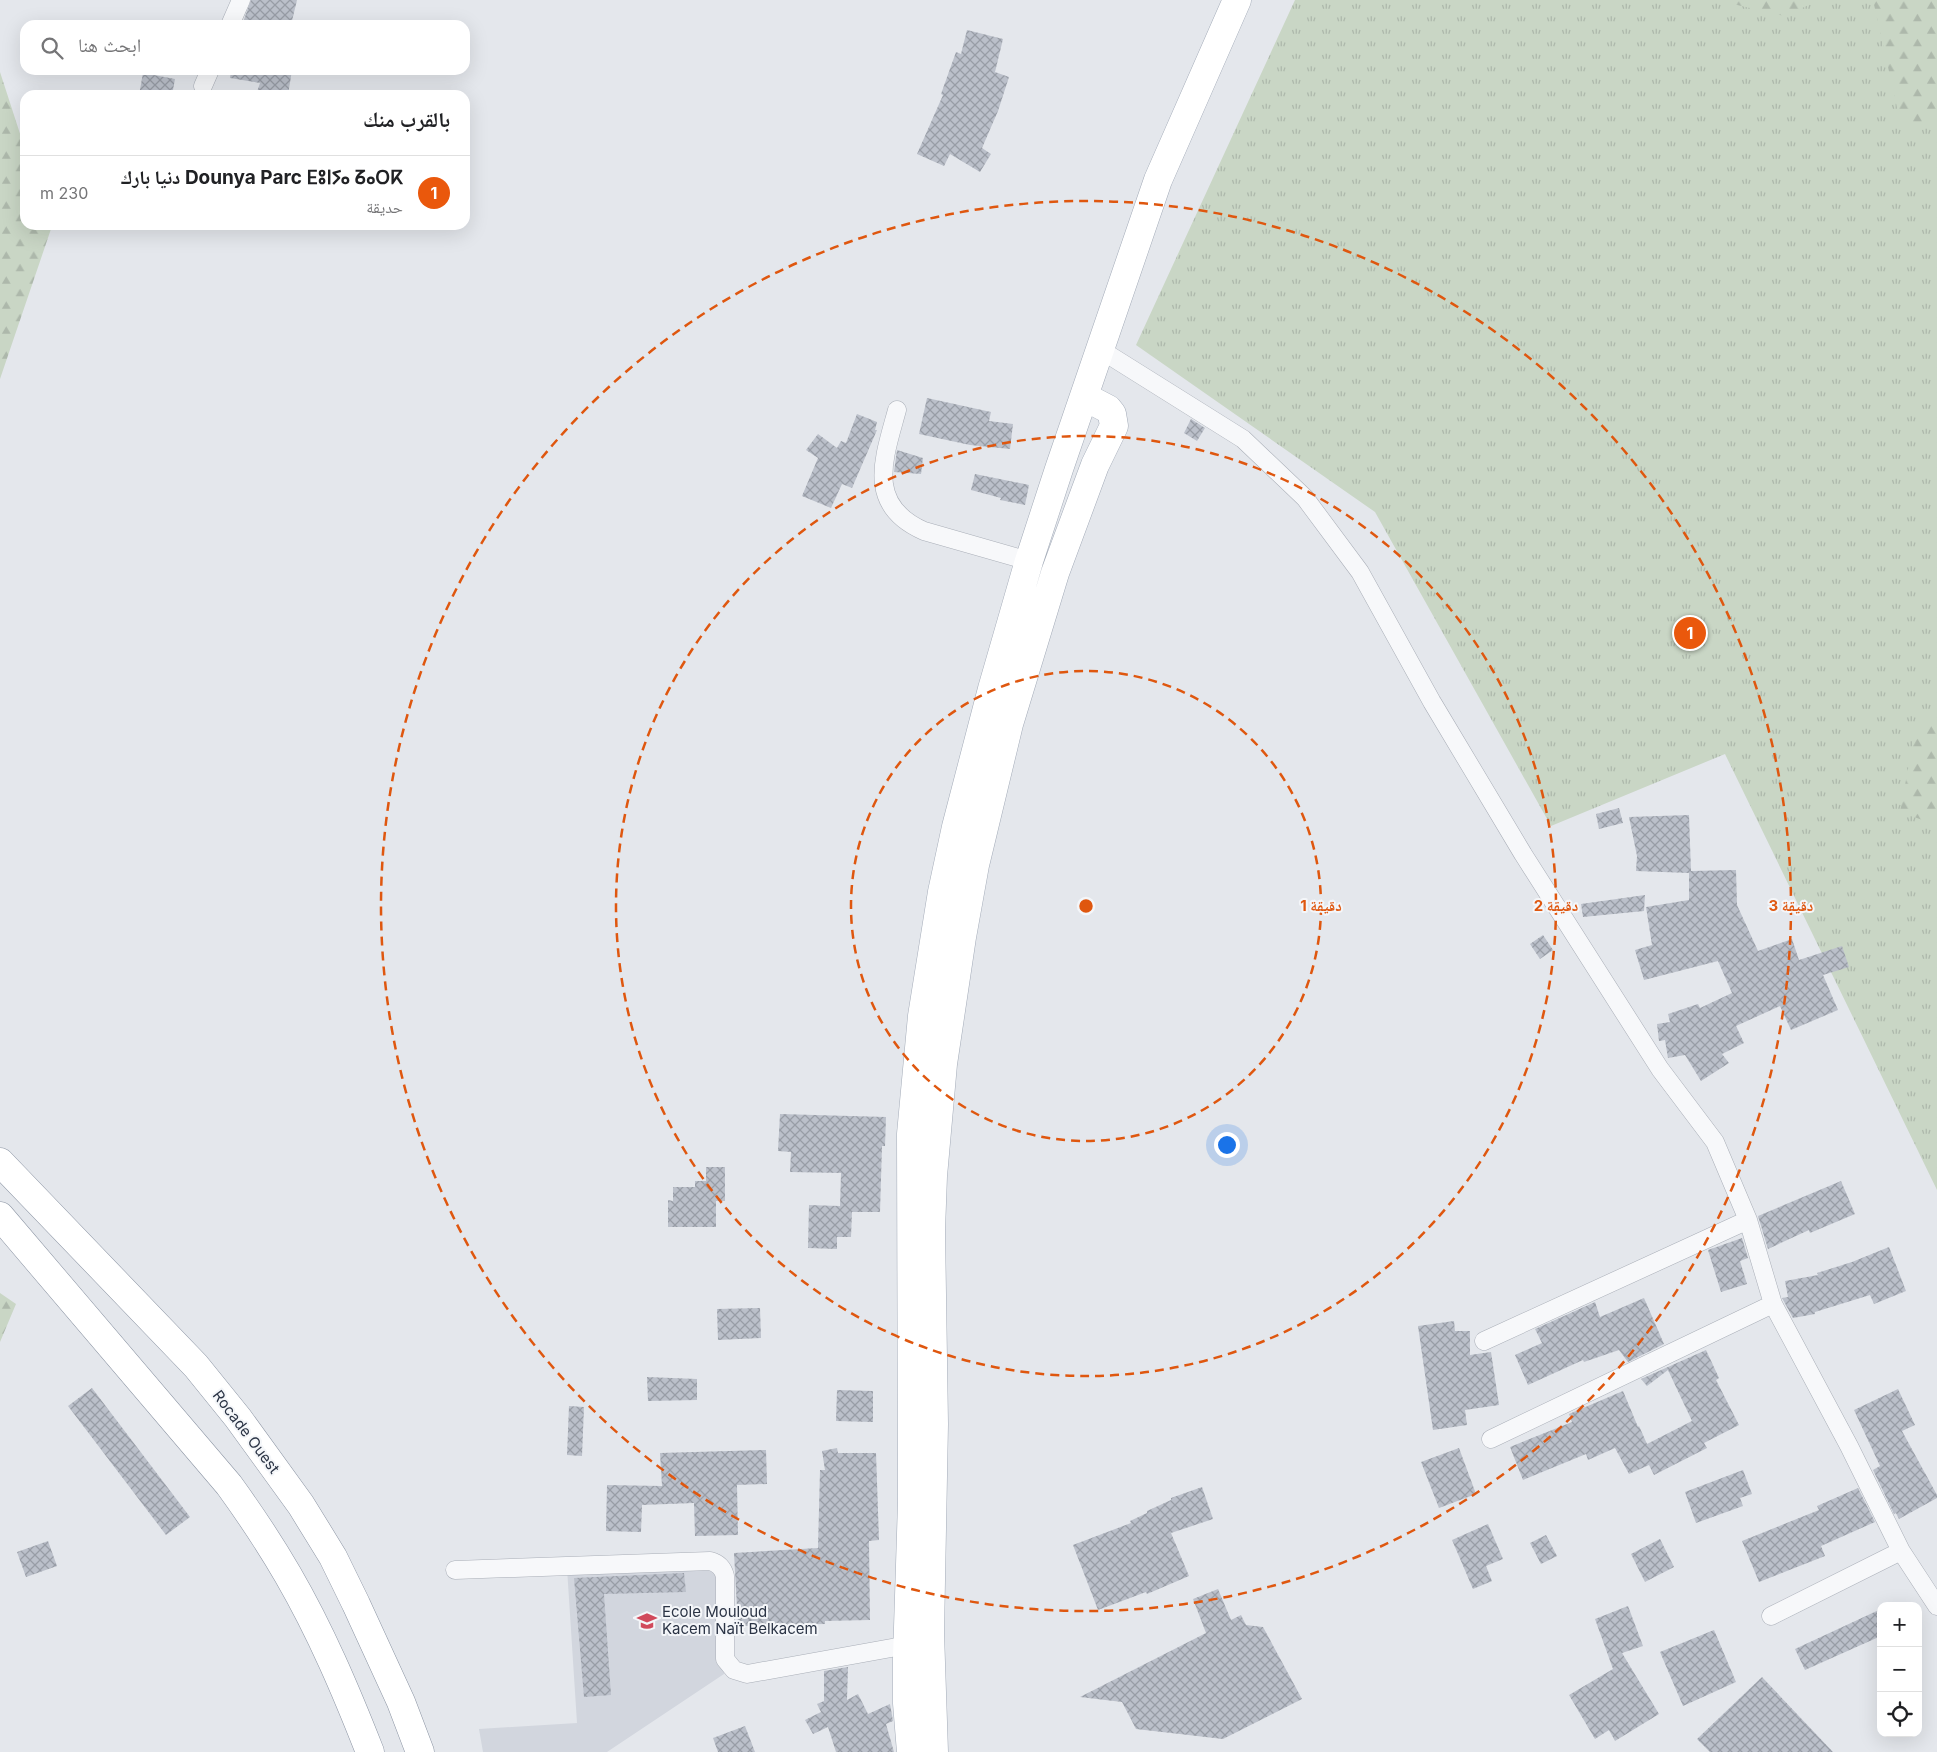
<!DOCTYPE html>
<html lang="ar">
<head>
<meta charset="utf-8">
<style>
	:root { --surface:#fff; --page:#f6f6f6; --text:#202124; --muted:#757577; --line:#e0e0e0; --accent:#ea580c }
	body { margin:0; font-family:Inter,"Noto Naskh Arabic","Noto Sans Tifinagh",sans-serif; background:var(--page); color:var(--text); direction:rtl }
	.controls { position:absolute; right:15px; bottom:15px; display:grid; overflow:hidden; border-radius:10px; box-shadow:0 5px 20px #0002 }
	.controls button { width:45px; height:45px; display:grid; place-items:center; padding:0; border:0; border-bottom:1px solid var(--line); background:var(--surface); color:var(--text); font:25px sans-serif }
	.you { position:absolute; left:1226px; top:1144px; width:18px; height:18px; margin:-12px; border:4px solid #fff; border-radius:50%; background:#1a73e8; box-shadow:0 0 0 8px #1a73e833 }
	.badge { display:grid; place-items:center; width:32px; height:32px; border-radius:50%; background:var(--accent); color:#fff; font-size:16px; font-weight:700 }
	.pin { position:absolute; translate:-50% -50%; border:2px solid #fff; box-shadow:0 1px 5px #0006 }
	.list { margin:0; padding:0; list-style:none }
	h2 { display:flex; justify-content:space-between; align-items:center; height:65px; margin:0; padding:0 20px; font-size:21px }
	h2 small { font-size:16px; font-weight:400; color:var(--muted) }
	.list li { display:grid; grid-template-columns:32px 1fr auto; gap:15px; align-items:center; box-sizing:border-box; height:75px; padding:0 20px; border-top:1px solid var(--line) }
	.list b { display:block; font-size:19px; white-space:nowrap }
	.list p { margin:0; font-size:16px; white-space:nowrap; color:var(--muted) }
	.list em { font-size:16px; font-style:normal; color:var(--muted) }
	.icon { flex:none; width:28px; height:28px; fill:none; stroke:currentColor; stroke-width:2; stroke-linecap:round; stroke-linejoin:round }
	.map { position:relative; flex:none; width:1937px; height:1752px; overflow:hidden; direction:ltr }
	.search { position:absolute; background:var(--surface); box-shadow:0 5px 20px #0002; left:20px; top:20px; width:450px; height:55px; display:flex; align-items:center; gap:12px; box-sizing:border-box; padding:0 18px; border-radius:15px; color:var(--muted); font-size:19px }
	.panel { position:absolute; background:var(--surface); box-shadow:0 5px 20px #0002; left:20px; top:90px; width:450px; height:140px; border-radius:15px; direction:rtl }
	.map>svg:first-child { display:block }
	.built { fill:#d2d6de }
	.grass { fill:url(#grass-tufts) }
	.forest { fill:url(#forest-firs) }
	.building { fill:url(#building-cross-hatch) }
	.lines { fill:none; stroke-linecap:round; stroke-linejoin:round }
	.street-casing { stroke:#a9aeb7; stroke-width:19 }
	.primary-casing { stroke:#a3abb8; stroke-width:29 }
	.highway-casing { stroke:#8b94a3; stroke-width:29 }
	.street { stroke:#f7f8fa; stroke-width:18 }
	.primary { stroke:#fff; stroke-width:28 }
	.highway { stroke:#fff; stroke-width:28 }
	.ring { fill:none; stroke:#df570f; stroke-width:2.5; stroke-dasharray:9 6 }
	.labels { text-anchor:middle; stroke-width:4; stroke-linejoin:round; paint-order:stroke }
	.street-label { font-size:15px; fill:#2b3445; stroke:#f4f6f9 }
	.poi-label { font-size:15px; fill:#2b3445; stroke:#f4f6f9; text-anchor:start }
	.centre { fill:#df570f; stroke:#f4f6f9; stroke-width:2.5 }
	.ring-label { font-size:15px; text-anchor:middle; font-weight:bold; fill:#df570f; stroke:#f4f6f9; stroke-width:4; stroke-linejoin:round; paint-order:stroke }
</style>
</head>
<body>
<div class="map">
<svg width="1937" height="1752" viewBox="0 0 1937 1752">
	<defs>
		<pattern id="grass-tufts" width="24" height="20" patternUnits="userSpaceOnUse" patternTransform="scale(1.25)"><rect width="24" height="20" fill="#c9d6c5"/><path d="M3 7l-1-3M5 7V3M7 7l1-3M15 17l-1-3M17 17v-4M19 17l1-3" fill="none" stroke="#adb8ab"/></pattern>
		<pattern id="forest-firs" width="22" height="20" patternUnits="userSpaceOnUse" patternTransform="scale(1.25)"><rect width="22" height="20" fill="#c9d6c5"/><path d="M5 1l3.5 6h-7zM16 11l3.5 6h-7z" fill="#adb8ab"/></pattern>
		<pattern id="building-cross-hatch" width="8" height="8" patternUnits="userSpaceOnUse" patternTransform="scale(1.25)"><rect width="8" height="8" fill="#bbc0ca"/><path d="M0 0l8 8M0 8l8-8" fill="none" stroke="#989da6"/></pattern>
	</defs>
	<rect width="100%" height="100%" fill="#e4e7ec"/>
	<path class="built" d="M721 1564 724 1674 607 1752H483L479 1729 577 1723 567 1568Z"/>
	<path class="grass" d="M1295 0H1937V1190L1725 754 1551 826 1375 512 1136 345Z"/>
	<path class="forest" d="M1732 0H1820L1784 16 1733 4Z
		M1873 0H1937V123L1901 125Z
		M0 72 25 149V225H49L51 229 0 379Z
		M1926 718 1937 720V821L1931 823 1900 812 1914 737Z
		M0 1293 16 1304 0 1342Z"/>
	<path class="building" d="M251 0H297L291 25H242Z
		M967 30 1003 39 995 72 1009 77 998 111 982 148 991 154 980 172 950 154 944 166 917 154 943 95 941 94 956 52 961 54Z
		M231 70H292L288 95H256L260 83 230 78Z
		M143 73 175 79 172 95H139Z
		M927 398 991 412 989 421 1013 424 1010 449 970 445 919 434Z
		M857 414 877 422 875 430H877L852 488 842 484 831 508 802 496 818 458 806 450 818 434 837 448 841 441 846 443Z
		M1191 419 1205 428 1197 441 1184 433Z
		M897 450 923 458 921 474 894 472Z
		M975 474 1029 485 1025 505 1000 500 1001 498 971 490Z
		M1619 808 1623 823 1599 829 1596 814Z
		M1689 815 1691 871 1736 870 1737 905 1758 951 1792 939 1799 960 1842 946 1849 967 1823 975 1838 1010 1791 1030 1780 1006 1736 1026 1744 1043 1722 1054 1729 1063 1701 1081 1685 1055 1668 1058 1665 1040 1659 1041 1657 1024 1670 1022 1668 1014 1698 1004 1700 1008 1732 993 1718 961 1644 980 1635 950 1652 945 1646 907 1689 900V873L1636 871 1637 856 1629 817Z
		M1645 895 1644 911 1583 917 1581 904Z
		M1543 935 1553 950 1540 959 1530 944Z
		M780 1114 886 1117 885 1146H882L880 1212H852L851 1237H837V1249L808 1248 809 1205 840 1206 841 1173 790 1172 791 1152 778 1151Z
		M706 1167H725V1201H716V1227H668V1200L673 1201V1187H695V1181H706Z
		M1841 1181 1855 1214 1810 1233 1809 1230 1768 1249 1758 1216Z
		M1742 1238 1748 1258 1740 1261 1747 1284 1721 1292 1708 1250Z
		M1889 1247 1906 1291 1874 1304 1870 1295 1815 1312V1314L1793 1318 1782 1298 1788 1297 1785 1281 1818 1275 1817 1273 1852 1262Z
		M1644 1298 1664 1344 1628 1362 1619 1350 1584 1362 1583 1360 1528 1385 1515 1355 1542 1343 1535 1329 1595 1302 1600 1317Z
		M760 1308 761 1338 718 1340 717 1309Z
		M1454 1321 1455 1331H1470V1355L1491 1352 1499 1405 1465 1410 1467 1425 1433 1430 1418 1326Z
		M1706 1350 1719 1378 1716 1380 1739 1425 1704 1443 1707 1448 1654 1475 1649 1465 1629 1474 1615 1448 1588 1460 1586 1454 1523 1480 1510 1447 1572 1422 1569 1414 1623 1391 1638 1427 1639 1426 1647 1444 1692 1421 1668 1370 1647 1386 1641 1379Z
		M647 1377 697 1379V1400L648 1401Z
		M92 1388 190 1517 166 1535 68 1406Z
		M1898 1389 1915 1425 1902 1431 1937 1495V1498L1899 1519 1896 1513 1894 1514 1873 1470 1880 1466 1854 1410Z
		M837 1390 873 1391V1422L836 1421Z
		M569 1406 584 1407 582 1456 567 1455Z
		M837 1448 838 1453H876L879 1540 869 1541 870 1620 825 1621V1624L738 1626 734 1553 818 1548 820 1470H825L822 1451Z
		M1459 1448 1476 1494 1439 1508 1421 1462Z
		M766 1450 767 1484 737 1485 738 1535 695 1536 694 1503 642 1505 641 1532 606 1531 607 1485 662 1486 660 1453Z
		M1743 1470 1752 1494 1740 1498 1743 1506 1696 1523 1685 1492Z
		M1202 1487 1213 1519 1171 1533 1189 1576 1147 1594 1146 1592 1098 1610 1073 1545 1131 1523 1130 1521 1147 1513V1511L1171 1500V1498Z
		M1858 1488 1875 1522 1821 1546 1825 1556 1759 1582 1742 1541 1819 1510 1817 1506Z
		M1488 1524 1503 1559 1486 1566 1492 1581 1473 1589 1452 1540Z
		M1546 1535 1557 1556 1541 1564 1530 1543Z
		M1660 1539 1674 1567 1645 1582 1631 1554Z
		M48 1541 57 1566 26 1577 17 1552Z
		M684 1573 686 1592 604 1594 611 1695 584 1697 574 1578Z
		M1218 1589 1231 1620 1241 1615 1246 1625 1263 1627 1302 1699 1223 1739 1136 1729 1122 1702 1080 1697 1206 1633 1193 1599Z
		M1628 1606 1643 1646 1622 1653 1659 1714 1615 1741 1609 1730 1595 1739 1569 1695 1613 1669 1595 1619Z
		M1881 1609V1636L1805 1670 1795 1649Z
		M1714 1630 1736 1682 1683 1706 1660 1652Z
		M848 1667 847 1700 858 1694 868 1714 890 1704 893 1721 886 1724 894 1752H836L828 1727 813 1734 805 1720 821 1712 817 1704 824 1701V1671Z
		M1762 1677 1833 1752H1710L1697 1739Z
		M745 1726 755 1752H718L713 1738Z"/>
	<g class="lines">
		<defs>
			<path id="street" d="M230 25 241 0
				M203 86 210 70
				M1101 350 1243 439 1305 498 1360 572 1432 702 1523 854 1660 1069 1715 1142 1748 1220 1773 1304 1849 1446 1901 1551 1937 1606
				M897 410C884 458 865 505 924 531L1029 561
				M1484 1341 1748 1220
				M1491 1439 1773 1304
				M455 1570 710 1561C718 1563 723 1568 725 1576V1659L734 1670 747 1674 908 1645
				M1771 1616 1901 1551"/>
			<path id="primary" d="M911 1752 907 1703V1659L912 1502 911 1134 922 1016 942 892 956 827 992 689 1029 561 1059 469 1158 180 1237 0
				M934 1752 930 1633 934 1424 931 1230 933 1176 943 1064 962 937 975 865 1009 724 1055 573 1095 465 1114 426 1112 414 1108 409 1085 397"/>
			<path id="highway" d="M0 1162 196 1366 238 1418 301 1505 333 1557 356 1604 401 1702 420 1752
				M0 1216 229 1485C250 1514 270 1544 288 1575 321 1632 346 1691 370 1752"/>
		</defs>
		<use href="#street" class="street-casing"/>
		<use href="#primary" class="primary-casing"/>
		<use href="#highway" class="highway-casing"/>
		<use href="#street" class="street"/>
		<use href="#primary" class="primary"/>
		<use href="#highway" class="highway"/>
	</g>
	<g class="ring">
		<circle cx="1086" cy="906" r="235"/>
		<circle cx="1086" cy="906" r="470"/>
		<circle cx="1086" cy="906" r="705"/>
	</g>
	<defs>
		<symbol id="school-bare" viewBox="-9 -9 18 18"><path d="M0-5L7-2L0 1L-7-2ZM-4 1L0 2.5L4 1V4Q0 6-4 4Z" fill="#d1495b" stroke="#f4f6f9" stroke-width="2.5" paint-order="stroke"/></symbol>
	</defs>
	<g fill-rule="evenodd">
		<use href="#school-bare" x="633" y="1607" width="28" height="28"/>
	</g>
	<g class="labels">
		<g class="street-label">
			<text transform="translate(246 1432) rotate(53)" y="5">Rocade Ouest</text>
		</g>
		<g class="poi-label">
			<text x="662" y="1617">Ecole Mouloud<tspan x="662" dy="17">Kacem Naït Belkacem</tspan></text>
		</g>
	</g>
	<circle cx="1086" cy="906" r="8" class="centre"/>
	<g class="ring-label">
		<text x="1321" y="911">1 دقيقة</text>
		<text x="1556" y="911">2 دقيقة</text>
		<text x="1791" y="911">3 دقيقة</text>
	</g>
</svg>
<div class="controls">
<button>+</button>
<button>−</button>
<button><svg class="icon" aria-label="locate" viewBox="0 0 24 24"><circle cx="12" cy="12" r="6"/><path d="M12 2v4M12 18v4M2 12h4M18 12h4"/></svg></button>
</div>
<div class="you"></div>
<div class="pin badge" style="left:1690px;top:633px">1</div>
<div class="search"><svg class="icon" aria-label="search" viewBox="0 0 24 24"><circle cx="10" cy="10" r="6"/><path d="M15 15l6 6"/></svg>ابحث هنا</div>
<section class="panel">
<h2>بالقرب منك<small></small></h2>
<ul class="list">
<li><span class="badge">1</span><div><b>Dounya Parc ⴹⵓⵏⵢⴰ ⵒⴰⵔⴽ دنيا بارك</b><p>حديقة</p></div><em>230 m</em></li>
</ul>
</section>
</div>
</body>
</html>
